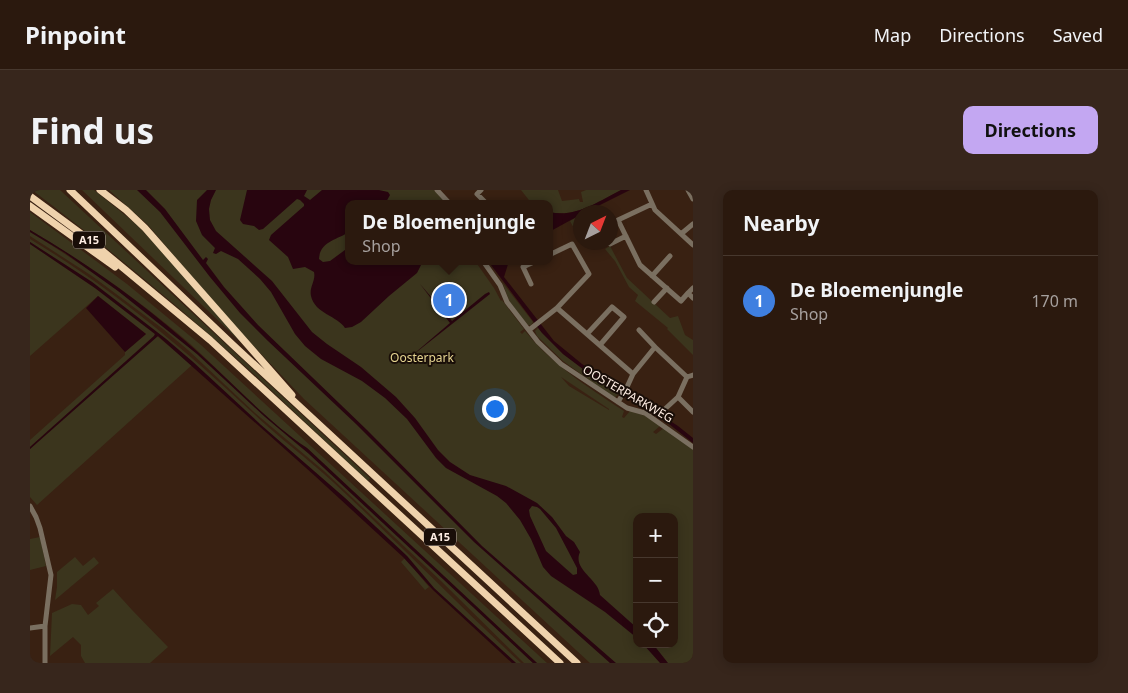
<!DOCTYPE html>
<html lang="en">
<head>
<meta charset="utf-8">
<style>
	:root { --surface:#2b190e; --page:#37261c; --text:#f1f3f6; --muted:#a6a09e; --line:#47382e; --accent:#c3a7f2 }
	body { margin:0; font-family:"Noto Sans",sans-serif; background:var(--page); color:var(--text) }
	.controls { position:absolute; right:15px; bottom:15px; display:grid; overflow:hidden; border-radius:10px; box-shadow:0 2px 12px #0003 }
	.controls button { width:45px; height:45px; display:grid; place-items:center; padding:0; border:0; border-bottom:1px solid var(--line); background:var(--surface); color:var(--text); font:25px sans-serif }
	.compass { position:absolute; left:543px; top:15px; width:45px; height:45px; border-radius:50%; background:var(--surface); box-shadow:0 2px 12px #0003; rotate:42deg }
	.you { position:absolute; left:464px; top:218px; width:18px; height:18px; margin:-12px; border:4px solid #fff; border-radius:50%; background:#1a73e8; box-shadow:0 0 0 8px #1a73e833 }
	.badge { display:grid; place-items:center; width:32px; height:32px; border-radius:50%; background:var(--accent); color:#fff; font-size:16px; font-weight:700 }
	.pin { position:absolute; translate:-50% -50%; border:2px solid #fff; box-shadow:0 1px 5px #0006 }
	.popup { position:absolute; left:315px; top:10px; width:208px; height:65px; box-sizing:border-box; display:grid; place-content:center; border-radius:10px; background:var(--surface); filter:drop-shadow(0 1px 4px #0005); font-size:16px; white-space:nowrap; color:var(--muted) }
	.popup b { font-size:19px; color:var(--text) }
	.popup::after { content:''; position:absolute; left:50%; top:100%; margin-left:-10px; border:10px solid transparent; border-top-color:var(--surface) }
	.list { margin:0; padding:0; list-style:none }
	h2 { display:flex; justify-content:space-between; align-items:center; height:65px; margin:0; padding:0 20px; font-size:21px }
	h2 small { font-size:16px; font-weight:400; color:var(--muted) }
	.list li { display:grid; grid-template-columns:32px 1fr auto; gap:15px; align-items:center; box-sizing:border-box; height:90px; padding:0 20px; border-top:1px solid var(--line) }
	.list b { display:block; font-size:19px; white-space:nowrap }
	.list p { margin:0; font-size:16px; white-space:nowrap; color:var(--muted) }
	.list em { font-size:16px; font-style:normal; color:var(--muted) }
	.icon { flex:none; width:28px; height:28px; fill:none; stroke:currentColor; stroke-width:2; stroke-linecap:round; stroke-linejoin:round }
	.map { position:relative; flex:none; width:663px; height:473px; overflow:hidden; border-radius:10px }
	header { display:flex; align-items:center; gap:30px; box-sizing:border-box; height:70px; padding:0 25px; background:var(--surface); border-bottom:1px solid var(--line) }
	header strong { font-size:24px }
	nav { display:flex; gap:28px; margin-inline-start:auto; font-size:18px }
	.intro { display:flex; align-items:center; justify-content:space-between; box-sizing:border-box; height:120px; padding:0 30px }
	h1 { margin:0; font-size:35px }
	.button { padding:12px 22px; border-radius:10px; background:var(--accent); color:#111; font-size:18px; font-weight:700 }
	main { display:flex; gap:30px; padding:0 30px }
	aside { flex:1; background:var(--surface); border-radius:10px; box-shadow:0 2px 12px #0003 }
	.map>svg:first-child { display:block }
	.green { fill:#3b351d; fill-rule:evenodd }
	.water { fill:#28050f; fill-rule:evenodd }
	.lines { fill:none; stroke-linecap:round; stroke-linejoin:round }
	.minor { stroke:#7a6f60; stroke-width:5 }
	.highway { stroke:#efd2ac; stroke-width:7 }
	.labels { text-anchor:middle; stroke-width:4; stroke-linejoin:round; paint-order:stroke }
	.shield { fill:#190e08; stroke:#b9aaa1; stroke-width:1 }
	.shield-label { font-size:11px; font-weight:bold; fill:#feede3 }
	.park-label { font-size:12px; fill:#e6d591; stroke:#190e08 }
	.street-label { font-size:12px; fill:#feede3; stroke:#190e08 }
</style>
</head>
<body>
<header>
<strong>Pinpoint</strong>
<nav><a>Map</a><a>Directions</a><a>Saved</a></nav>
</header>
<div class="intro"><h1>Find us</h1><a class="button">Directions</a></div>
<main>
<div class="map">
<svg width="663" height="473" viewBox="0 0 663 473">
	<rect width="100%" height="100%" fill="#392112"/>
	<path class="green" d="M2 0H30L340 288 338 291C294 251 252 209 207 169 141 110 73 54 2 0Z
		M52 0H64L106 34 130 59 221 162Z
		M79 0H404L417 14H319V71H445L464 98 471 111 472 110 494 139 490 142 492 144 495 141C522 174 556 196 591 219L594 221 592 227 594 228 600 221 616 226 630 236 623 242 626 244 634 238 663 259V473H560L274 209 196 127 118 35ZM531 187 579 219V220L539 196ZM607 327H644V454H607Z
		M491 0H528L532 11 549 9 550 12H553L551 2 556 0H591C568 12 546 28 519 22V14H502Z
		M0 22 97 94 171 155 517 473H507L277 258C235 231 196 186 158 152 109 110 55 73 0 40Z
		M550 25V39L547 44 540 31Z
		M0 42C59 78 115 118 167 164 204 197 239 232 278 263L503 473H494L411 391 294 281 225 223 158 160 133 139 62 86 0 46Z
		M0 49C83 99 152 157 223 223 248 247 277 268 303 292 367 351 427 414 491 473H486L404 398 377 366 315 308 231 235 163 172 136 149 62 92 0 52Z
		M0 54 65 98 125 144 124 146 0 257V250L95 165V162L116 144 68 106 0 166Z
		M580 56 597 88 640 128 648 126 655 145 663 150V165L637 139 638 138 605 111 608 105 599 97 585 71 575 59Z
		M472 92 503 132 501 135H498L480 113Z
		M508 138 533 164 589 204 584 208 533 171 507 146 505 141Z
		M127 146 162 175 7 315 0 307V259Z
		M10 347 16 376 0 380V349Z
		M45 367 53 376 64 367 69 373 25 410 27 397V382Z
		M375 368 399 397 395 400 371 372Z
		M83 399 103 421 138 457 120 473H55L51 466V455L43 447 20 466 22 423 42 414 51 415 58 425 69 416 66 413Z"/>
	<path class="water" d="M107 0H116L135 19 173 70 176 67 178 69 176 73 194 97 228 135 337 240 452 356 586 473H580L444 352 326 234 238 151 210 123 180 87 130 22Z
		M177 0H186L181 10 179 19 180 30 186 41 242 91 282 142 297 154 331 177 366 207 385 228 408 260 420 272 440 285 476 296 507 313 522 327 536 346 544 352 550 362C542 380 569 389 570 405L607 438V448L575 422 521 386 513 377 501 349 490 330 476 313 467 306 416 278 406 268 377 229 355 208 332 191 291 169 275 156 265 144 241 102 230 89 208 69 191 61 186 64 183 63 185 58 172 45 166 31 167 10ZM502 316 507 317 510 319 526 338 547 378V384L543 385 516 361 500 326 499 320Z
		M217 0H277L274 6 280 10 292 0H349L358 2 360 5 355 14H319V42C307 50 290 51 289 69L293 72 300 71 319 57V71H393L387 83 359 106 331 132 322 137 315 138C308 126 285 124 281 106 279 97 286 91 284 82L275 77 263 79 258 67 239 50 241 45 274 16V14L270 10 267 9 233 39 229 40 224 36 213 34 210 30Z
		M591 0H600L556 22H550V25L519 42V22C546 28 567 12 591 0Z
		M0 40C60 75 117 116 169 163 203 193 239 233 277 258L507 473H503L278 263 235 227 167 164 88 101 35 63 0 42Z
		M0 52 62 92 136 149 163 172 231 235 315 308 377 366 404 398 486 473H482L403 400 373 367 285 286 128 146 0 259V257L124 146 125 144 65 98 0 54Z
		M458 71H479L474 87 524 151 552 174 648 236 663 248V253L639 234 562 186 533 164 512 143Z
		M390 94 422 131 455 104 459 102 460 104 379 168 420 133Z
		M68 106 116 144 95 162 56 118Z
		M613 454H623L638 473H630Z"/>
	<g class="lines">
		<path class="minor" d="M407 0 420 14
			M451 0 447 4 457 14
			M616 0 625 20 663 55
			M658 0 663 9
			M622 14 588 30 610 75 651 111 658 103
			M651 44 663 34
			M580 54 596 46
			M519 65 542 54 559 84 527 118 603 184
			M453 71 470 95 477 112 508 152 531 174 597 218 615 223 663 257
			M622 86 640 66
			M501 94 493 77 506 71
			M663 98 658 103 663 108
			M624 112 637 98
			M499 140 527 118
			M609 140 625 157
			M557 144 582 117 594 127 570 155
			M657 187 648 207 663 222
			M588 212 597 197 603 184 625 157 657 187 663 185
			M636 218 648 207
			M0 316 6 327 10 338 21 385 15 436V473
			M0 438 15 436"/>
		<path class="highway" d="M40 0 202 154 547 473
			M70 0 96 20 115 38 262 205
			M0 6 57 48 180 150 530 473
			M0 16 85 77"/>
	</g>
	<g class="labels">
		<g class="shield">
			<rect x="43" y="41.5" width="32" height="17" rx="4"/>
			<rect x="394" y="338.5" width="32" height="17" rx="4"/>
		</g>
		<g class="shield-label">
			<text x="59" y="54">A15</text>
			<text x="410" y="351">A15</text>
		</g>
		<g class="park-label">
			<text x="392" y="172">Oosterpark</text>
		</g>
		<g class="street-label">
			<text transform="translate(598 204) rotate(30)" y="4">OOSTERPARKWEG</text>
		</g>
	</g>
</svg>
<div class="controls">
<button>+</button>
<button>−</button>
<button><svg class="icon" aria-label="locate" viewBox="0 0 24 24"><circle cx="12" cy="12" r="6"/><path d="M12 2v4M12 18v4M2 12h4M18 12h4"/></svg></button>
</div>
<svg class="compass" viewBox="-18 -18 36 36"><path d="M0-13l5 13h-10z" fill="#e53935"/><path d="M0 13l5-13h-10z" fill="#a6a09e"/></svg>
<div class="you"></div>
<div class="pin badge" style="left:419px;top:110px;background:#3f7fe0">1</div>
<div class="popup"><b>De Bloemenjungle</b>Shop</div>
</div>
<aside>
<h2>Nearby<small></small></h2>
<ul class="list">
<li><span class="badge" style="background:#3f7fe0">1</span><div><b>De Bloemenjungle</b><p>Shop</p></div><em>170 m</em></li>
</ul>
</aside>
</main>
</body>
</html>
